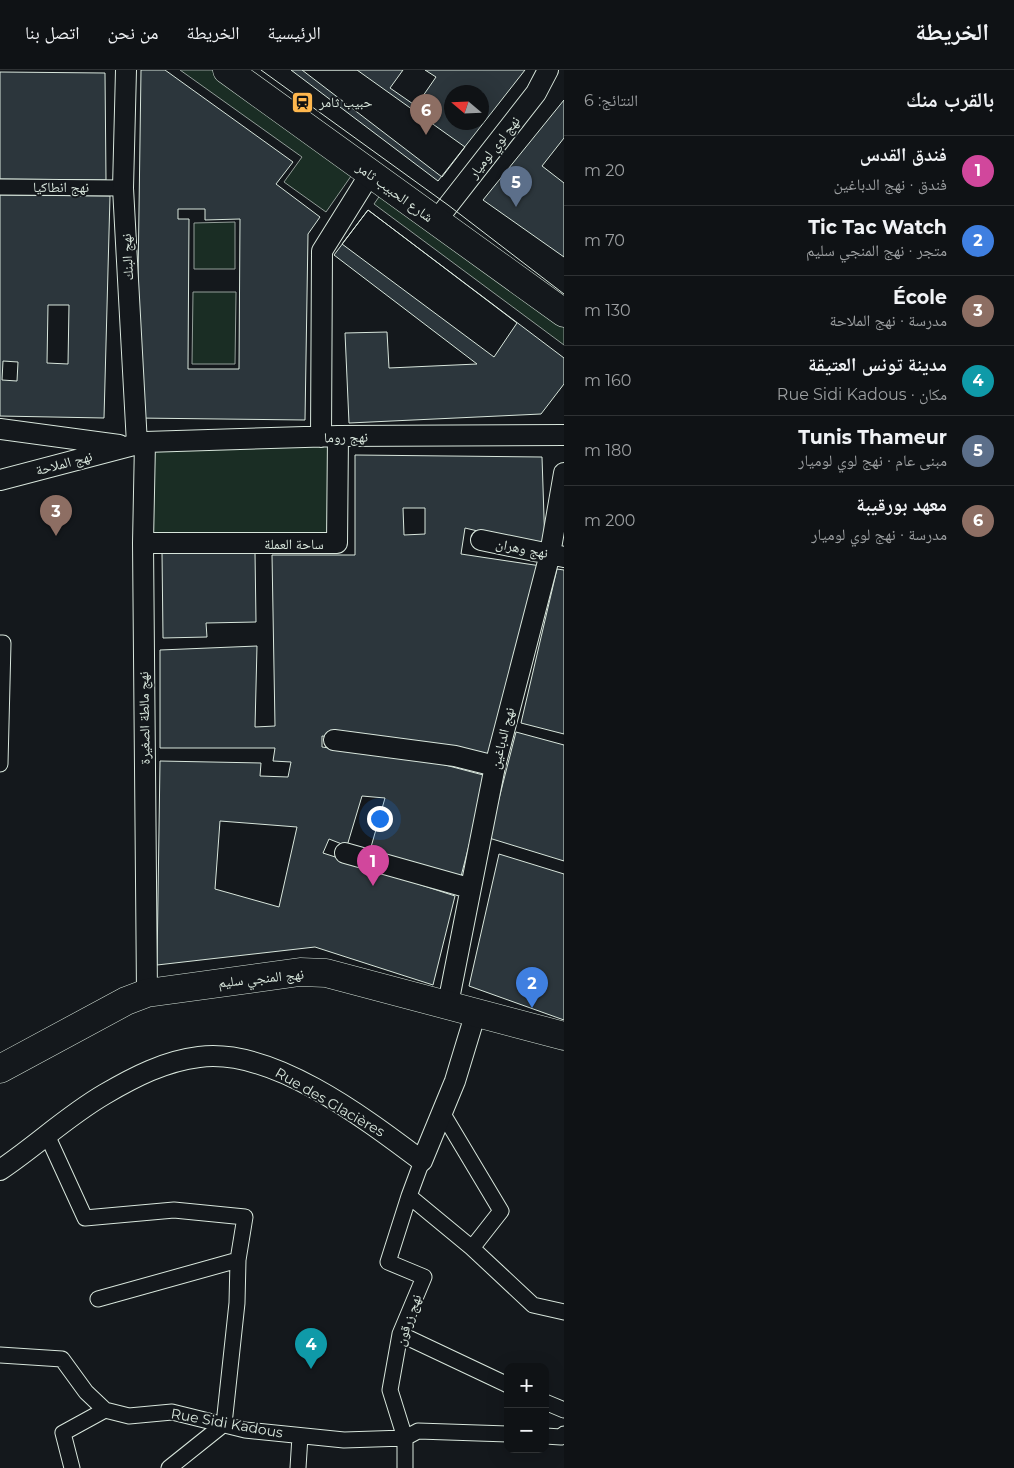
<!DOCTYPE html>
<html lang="ar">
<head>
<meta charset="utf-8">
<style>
	:root { --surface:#0f1215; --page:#1d2022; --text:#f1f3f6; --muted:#9b9ea0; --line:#2f3234; --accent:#ea580c }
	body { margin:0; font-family:Montserrat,"Noto Naskh Arabic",sans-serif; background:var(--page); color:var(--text); direction:rtl }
	.controls { position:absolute; right:15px; bottom:15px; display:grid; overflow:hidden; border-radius:10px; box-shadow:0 5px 20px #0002 }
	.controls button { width:45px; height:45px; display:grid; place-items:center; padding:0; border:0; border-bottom:1px solid var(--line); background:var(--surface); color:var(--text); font:25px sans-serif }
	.compass { position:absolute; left:444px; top:15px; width:45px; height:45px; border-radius:50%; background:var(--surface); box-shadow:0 5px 20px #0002; rotate:289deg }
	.you { position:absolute; left:379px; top:748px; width:18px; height:18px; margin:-12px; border:4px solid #fff; border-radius:50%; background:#1a73e8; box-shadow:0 0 0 8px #1a73e833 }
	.badge { display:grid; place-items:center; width:32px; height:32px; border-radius:50%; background:var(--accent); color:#fff; font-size:16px; font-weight:700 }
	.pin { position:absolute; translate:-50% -41px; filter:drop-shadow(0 1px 2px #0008) }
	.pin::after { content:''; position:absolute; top:26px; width:18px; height:15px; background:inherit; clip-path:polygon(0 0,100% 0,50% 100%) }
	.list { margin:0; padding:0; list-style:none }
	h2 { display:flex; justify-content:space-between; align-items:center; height:65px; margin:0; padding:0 20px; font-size:21px }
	h2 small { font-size:16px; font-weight:400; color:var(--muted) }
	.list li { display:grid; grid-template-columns:32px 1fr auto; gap:15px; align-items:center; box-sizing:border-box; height:70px; padding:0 20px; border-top:1px solid var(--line) }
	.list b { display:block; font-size:19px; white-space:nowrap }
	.list p { margin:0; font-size:16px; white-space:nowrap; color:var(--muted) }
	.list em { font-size:16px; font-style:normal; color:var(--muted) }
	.map { position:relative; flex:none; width:564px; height:1398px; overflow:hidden; direction:ltr }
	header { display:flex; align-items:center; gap:30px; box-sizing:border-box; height:70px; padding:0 25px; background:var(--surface); border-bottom:1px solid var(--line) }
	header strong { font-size:24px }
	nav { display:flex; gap:28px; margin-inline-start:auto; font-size:18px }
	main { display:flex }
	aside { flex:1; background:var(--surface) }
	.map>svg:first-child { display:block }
	.green { fill:#1a2d24; stroke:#939e99 }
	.building { fill:#2c363c; stroke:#d8e6dc; fill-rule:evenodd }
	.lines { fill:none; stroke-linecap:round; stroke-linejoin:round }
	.pedestrian-casing { stroke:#d8e6dc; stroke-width:17 }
	.minor-casing { stroke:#d8e6dc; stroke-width:22 }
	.secondary-casing { stroke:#d8e6dc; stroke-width:29 }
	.pedestrian { stroke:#14181c; stroke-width:15 }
	.minor { stroke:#14181c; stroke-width:20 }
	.secondary { stroke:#14181c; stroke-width:28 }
	.tram { stroke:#d8e6dc; stroke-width:1 }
	.labels { text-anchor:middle; stroke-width:4; stroke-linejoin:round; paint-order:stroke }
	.poi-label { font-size:14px; fill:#d8e6dc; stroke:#14181c; text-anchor:start }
	.street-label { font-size:14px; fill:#d8e6dc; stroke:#14181c }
</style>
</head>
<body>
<header>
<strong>الخريطة</strong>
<nav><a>الرئيسية</a><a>الخريطة</a><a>من نحن</a><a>اتصل بنا</a></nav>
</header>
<main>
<aside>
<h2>بالقرب منك<small>النتائج: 6</small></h2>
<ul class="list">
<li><span class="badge" style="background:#d1479c">1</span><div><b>فندق القدس</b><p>فندق · نهج الدباغين</p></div><em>20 m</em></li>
<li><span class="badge" style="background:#3f7fe0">2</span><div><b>Tic Tac Watch</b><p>متجر · نهج المنجي سليم</p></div><em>70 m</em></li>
<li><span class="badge" style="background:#8d6e63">3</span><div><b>École</b><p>مدرسة · نهج الملاحة</p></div><em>130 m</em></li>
<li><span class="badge" style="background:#0f9aa8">4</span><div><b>مدينة تونس العتيقة</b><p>مكان · Rue Sidi Kadous</p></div><em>160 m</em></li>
<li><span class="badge" style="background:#5c6f8a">5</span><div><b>Tunis Thameur</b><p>مبنى عام · نهج لوي لوميار</p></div><em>180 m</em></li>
<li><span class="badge" style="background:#8d6e63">6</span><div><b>معهد بورقيبة</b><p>مدرسة · نهج لوي لوميار</p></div><em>200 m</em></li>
</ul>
</aside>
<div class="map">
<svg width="564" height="1398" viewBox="0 0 564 1398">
	<rect width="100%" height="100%" fill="#14181c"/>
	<path class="green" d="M180 0H218L356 99 326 142 284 112 302 87Z
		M383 121 564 257V275L374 134Z
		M235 152V199H194V153Z
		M193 222H236L235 294H192Z
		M149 372H332V468H149Z"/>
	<path class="building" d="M141 0H165L293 92 276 114 320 147 308 164 305 350 136 348ZM178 139H205V150L240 149 239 299H188L189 149H178Z
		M291 0H403L390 18 416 36 436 7 425 0H525L438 111ZM452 22H482V52H452Z
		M302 0H357L465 77 442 107Z
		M0 2 105 3 106 110 0 109Z
		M564 30V68L542 96 564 113V187L483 130Z
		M0 125 110 126 104 348 0 346ZM48 235H69L68 294 47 293ZM3 291 18 292 17 311 2 310Z
		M368 140 564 288V314L541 344 349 353 345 263 387 262 389 298 477 294 334 185Z
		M368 140 517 253 494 287 342 174Z
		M355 385 542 387 545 477 465 458 461 484 541 496 492 694 433 677 322 666V677L430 691 487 706 459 814 369 784 385 728 362 726 347 776 329 769 323 783 455 826 433 915 315 877 157 895 160 691 261 693 260 706 288 707 291 692 273 691 275 678H160V580L257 576 255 657 275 656 272 485H355ZM403 438H425V464L404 465ZM220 751 297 757 279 837 215 819Z
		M255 482 256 552 206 553 207 567 163 568 162 483Z
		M557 499 564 500V664L521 653Z
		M516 662 564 675V791L489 768Z
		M499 784 564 804V950L469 916Z"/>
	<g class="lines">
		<defs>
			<path id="pedestrian" d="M0 117 123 118
				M0 573H3L0 694
				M443 1044 501 1141 472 1178
				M47 1065 85 1148 174 1140 245 1147 238 1190 237 1233 224 1354 169 1398
				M422 1091 409 1126 472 1178 533 1235 564 1242
				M98 1229 238 1190
				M400 1264 508 1315
				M0 1285 62 1289 86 1322 105 1340 129 1346 172 1342 245 1360 344 1370 405 1368 418 1361 508 1364
				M545 1332 564 1340
				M545 1366 561 1367 564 1364
				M72 1398 63 1363 105 1340
				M298 1398 300 1366
				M405 1398V1368L390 1320 400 1264 424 1207 388 1192 409 1126"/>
			<path id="minor" d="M126 0 123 118 137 374
				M436 151 536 23 548 0
				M0 359 119 375
				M321 367 322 181 370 104
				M145 372 143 473 147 923
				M0 410 145 372 338 366 564 365
				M481 470 564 487
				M143 473H337L338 366
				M334 670 455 686 495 696
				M345 783 469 818
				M448 934 495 696 550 484 564 403
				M0 1100C36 1076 67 1046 105 1024 134 1007 165 991 199 987 272 977 366 1049 422 1091L455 1011 476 942"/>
			<path id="secondary" d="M227 0 564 243
				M0 999 126 931 147 923 300 902 326 903 564 966"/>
		</defs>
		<use href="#pedestrian" class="pedestrian-casing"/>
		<use href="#minor" class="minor-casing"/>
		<use href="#secondary" class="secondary-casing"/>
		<use href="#pedestrian" class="pedestrian"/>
		<use href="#minor" class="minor"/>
		<use href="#secondary" class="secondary"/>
		<path class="tram" d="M261 0 448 135 564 224"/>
	</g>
	<defs>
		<symbol id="station-square" viewBox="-11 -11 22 22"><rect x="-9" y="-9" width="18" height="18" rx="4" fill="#ffb74d" stroke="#14181c"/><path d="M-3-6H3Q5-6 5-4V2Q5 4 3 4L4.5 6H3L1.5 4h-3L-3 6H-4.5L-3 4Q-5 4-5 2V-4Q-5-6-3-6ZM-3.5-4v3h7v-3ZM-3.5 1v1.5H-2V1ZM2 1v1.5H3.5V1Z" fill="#111"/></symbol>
	</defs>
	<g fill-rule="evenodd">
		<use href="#station-square" x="290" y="20" width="25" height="25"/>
	</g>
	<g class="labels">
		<g class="poi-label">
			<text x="319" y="37">حبيب ثامر</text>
		</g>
		<g class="street-label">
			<text transform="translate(494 77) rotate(-52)" y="5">نهج لوي لوميار</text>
			<text x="61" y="122">نهج انطاكيا</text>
			<text transform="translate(395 122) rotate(36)" y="5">شارع الحبيب ثامر</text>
			<text transform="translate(127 187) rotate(-93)" y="5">نهج البنك</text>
			<text transform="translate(346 367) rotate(-1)" y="5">نهج روما</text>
			<text transform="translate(64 393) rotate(-15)" y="5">نهج الملاحة</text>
			<text x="294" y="479">ساحة العملة</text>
			<text transform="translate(522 478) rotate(11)" y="5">نهج وهران</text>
			<text transform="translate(144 648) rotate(-91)" y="5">نهج مالطة الصغيرة</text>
			<text transform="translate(502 668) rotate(-76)" y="5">نهج الدباغين</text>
			<text transform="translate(261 908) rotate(-6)" y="5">نهج المنجي سليم</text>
			<text transform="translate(330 1032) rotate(30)" y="5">Rue des Glacières</text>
			<text transform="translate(408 1250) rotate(-71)" y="5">نهج زرقون</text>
			<text transform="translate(227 1353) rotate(10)" y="5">Rue Sidi Kadous</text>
		</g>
	</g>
</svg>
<div class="controls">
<button>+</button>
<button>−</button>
</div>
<svg class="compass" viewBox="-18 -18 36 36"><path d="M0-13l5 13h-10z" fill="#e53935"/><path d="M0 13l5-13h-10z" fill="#9b9ea0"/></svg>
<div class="you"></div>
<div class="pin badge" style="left:373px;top:816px;background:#d1479c">1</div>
<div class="pin badge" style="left:532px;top:938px;background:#3f7fe0">2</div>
<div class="pin badge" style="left:56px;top:466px;background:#8d6e63">3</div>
<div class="pin badge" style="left:311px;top:1299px;background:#0f9aa8">4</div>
<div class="pin badge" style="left:516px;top:137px;background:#5c6f8a">5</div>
<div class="pin badge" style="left:426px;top:65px;background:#8d6e63">6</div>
</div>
</main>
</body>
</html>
